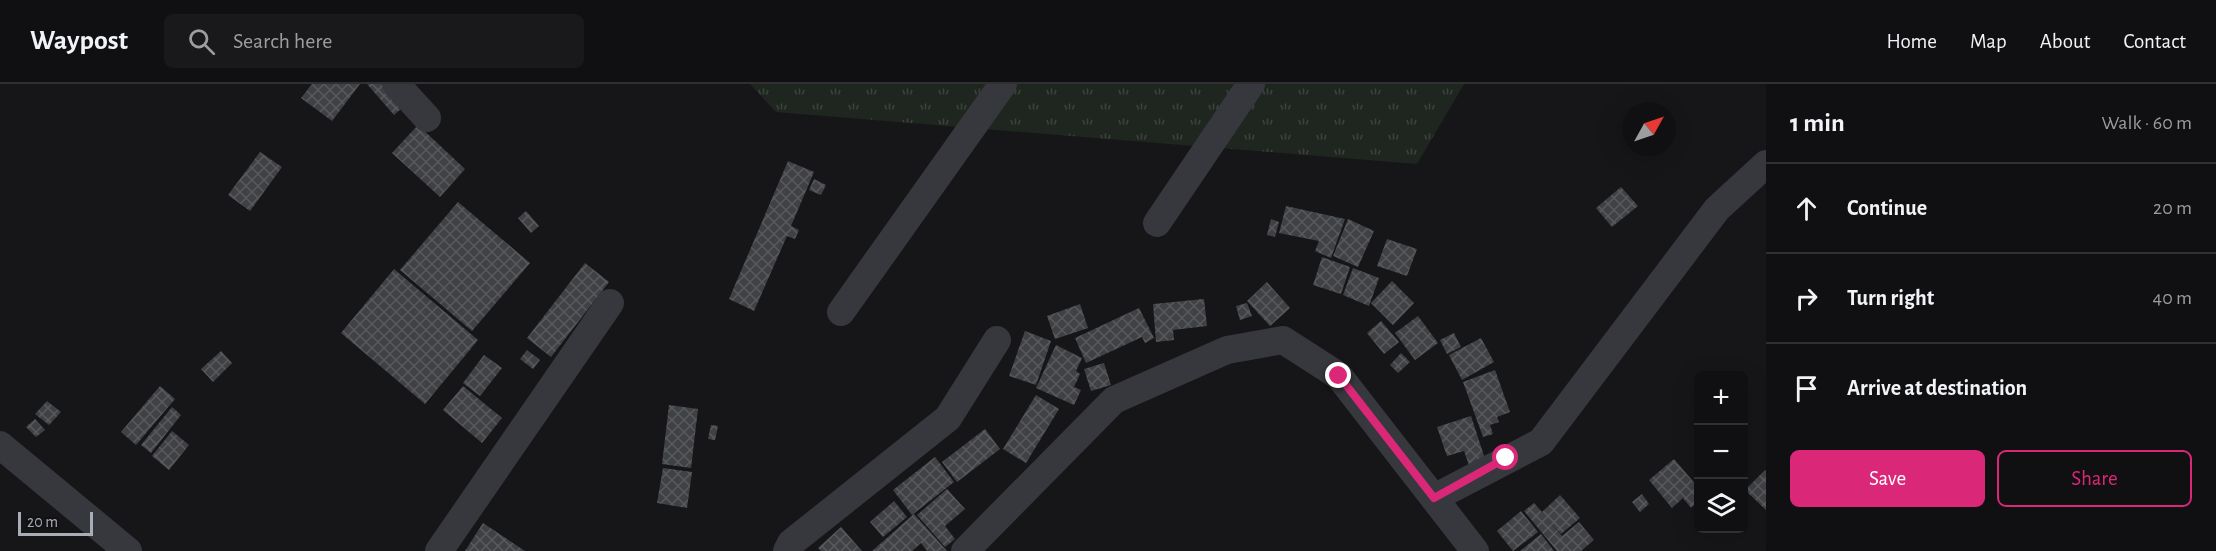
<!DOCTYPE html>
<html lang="en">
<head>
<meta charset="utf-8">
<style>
	:root { --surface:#101012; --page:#19191b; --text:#f1f3f6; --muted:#9c9d9f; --line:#303032; --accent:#db2777 }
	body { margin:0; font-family:"Alegreya Sans",sans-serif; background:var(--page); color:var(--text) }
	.controls { position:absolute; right:18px; bottom:18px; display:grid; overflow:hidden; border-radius:9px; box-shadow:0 6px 24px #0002 }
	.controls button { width:54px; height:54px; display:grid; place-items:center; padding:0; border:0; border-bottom:2px solid var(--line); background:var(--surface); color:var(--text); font:30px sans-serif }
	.compass { position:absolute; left:1622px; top:18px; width:54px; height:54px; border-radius:50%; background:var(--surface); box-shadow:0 6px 24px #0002; rotate:50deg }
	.scale { position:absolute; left:18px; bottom:15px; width:75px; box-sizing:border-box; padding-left:6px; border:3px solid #a8adb8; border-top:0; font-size:16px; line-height:21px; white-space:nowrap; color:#a8adb8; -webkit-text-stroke:4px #111113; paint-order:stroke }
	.stop { position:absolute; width:18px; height:18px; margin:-14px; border:4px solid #db2777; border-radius:50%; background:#fff }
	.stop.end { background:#db2777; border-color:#fff; box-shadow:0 2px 6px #0008 }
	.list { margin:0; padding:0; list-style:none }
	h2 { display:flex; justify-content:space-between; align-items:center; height:78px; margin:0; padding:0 24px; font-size:26px }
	h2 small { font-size:20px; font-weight:400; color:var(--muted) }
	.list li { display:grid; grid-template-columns:39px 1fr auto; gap:18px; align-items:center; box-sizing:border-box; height:90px; padding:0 24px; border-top:2px solid var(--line) }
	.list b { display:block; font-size:22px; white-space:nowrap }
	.list em { font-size:20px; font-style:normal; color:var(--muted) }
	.actions { display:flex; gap:12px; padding:18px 24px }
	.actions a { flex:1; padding:14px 0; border:2px solid var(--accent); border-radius:9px; text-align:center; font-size:21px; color:var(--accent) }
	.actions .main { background:var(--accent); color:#fff }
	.icon { flex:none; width:33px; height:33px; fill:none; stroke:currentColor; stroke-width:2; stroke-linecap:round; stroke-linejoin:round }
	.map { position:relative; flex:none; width:1766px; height:467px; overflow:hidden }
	header { display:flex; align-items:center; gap:36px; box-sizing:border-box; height:84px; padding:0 30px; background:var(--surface); border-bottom:2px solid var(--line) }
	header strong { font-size:28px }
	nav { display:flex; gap:33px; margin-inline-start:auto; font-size:21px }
	.search { width:420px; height:54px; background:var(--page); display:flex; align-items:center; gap:15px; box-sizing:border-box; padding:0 21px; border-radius:9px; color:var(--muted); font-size:22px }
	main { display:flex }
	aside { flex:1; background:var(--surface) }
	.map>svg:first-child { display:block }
	.grass { fill:url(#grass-tufts) }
	.building { fill:url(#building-cross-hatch) }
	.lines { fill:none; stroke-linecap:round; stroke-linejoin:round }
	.minor { stroke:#37383d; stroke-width:28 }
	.route { stroke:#db2777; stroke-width:8 }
</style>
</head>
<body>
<header>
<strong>Waypost</strong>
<div class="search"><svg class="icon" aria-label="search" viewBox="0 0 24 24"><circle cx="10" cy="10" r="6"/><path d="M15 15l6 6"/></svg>Search here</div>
<nav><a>Home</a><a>Map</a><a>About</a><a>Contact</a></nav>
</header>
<main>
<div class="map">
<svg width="1766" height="467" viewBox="0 0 1766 467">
	<defs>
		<pattern id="grass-tufts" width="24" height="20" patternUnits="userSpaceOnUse" patternTransform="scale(1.5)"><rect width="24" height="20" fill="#1e261f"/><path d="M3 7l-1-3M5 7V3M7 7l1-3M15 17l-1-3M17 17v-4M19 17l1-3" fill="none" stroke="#3c433d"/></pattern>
		<pattern id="building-cross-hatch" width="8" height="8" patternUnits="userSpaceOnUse" patternTransform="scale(1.5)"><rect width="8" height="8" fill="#404145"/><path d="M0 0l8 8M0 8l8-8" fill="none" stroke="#595a5e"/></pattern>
	</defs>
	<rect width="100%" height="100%" fill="#161618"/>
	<path class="grass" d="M750 0H1464L1417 80 776 28Z"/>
	<path class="building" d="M312 0H360L332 37 301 14Z
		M367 0H383L403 23 394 31Z
		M418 41 465 85 440 113 392 69Z
		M260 68 282 83 250 127 228 111Z
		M788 77 814 88 791 142 799 146 795 155 787 152 754 227 729 215Z
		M814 95 826 101 821 111 809 106Z
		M1621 103 1638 122 1612 143 1596 124Z
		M458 118 530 179 472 247 400 186Z
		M1286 122 1345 135 1331 174 1315 167 1319 157 1279 149Z
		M526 127 539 142 531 149 518 134Z
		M1271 135 1279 138 1275 153 1267 151Z
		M1348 135 1374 147 1358 183 1333 172Z
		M1387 155 1417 165 1407 192 1377 182Z
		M1322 173 1350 183 1341 210 1313 201Z
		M585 179 609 198 551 273 527 254Z
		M1353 184 1379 194 1369 222 1343 211Z
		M394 185 478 256 425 320 341 249Z
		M1392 197 1414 219 1393 241 1371 219Z
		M1267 198 1290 224 1270 242 1247 217Z
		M1204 215 1207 242 1173 246 1174 256 1156 258 1153 220Z
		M1247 219 1252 232 1240 236 1236 222Z
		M1080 220 1088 244 1055 255 1047 232Z
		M1139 224 1154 254 1145 259 1142 253 1086 279 1075 254Z
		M1418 232 1438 259 1415 276 1395 249Z
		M1381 237 1399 258 1384 270 1367 249Z
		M1025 247 1051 257 1036 301 1009 292Z
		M1454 249 1461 263 1447 270 1440 256Z
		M1481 254 1494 278 1462 296 1449 271Z
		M1056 261 1082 274 1076 287 1080 290 1074 303 1081 306 1074 321 1036 304Z
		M527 266 540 276 533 285 520 275Z
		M221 267 232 279 213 298 201 285Z
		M1401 269 1410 278 1398 289 1390 281Z
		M484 271 502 284 480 312 463 299Z
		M1104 279 1111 301 1091 307 1084 285Z
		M1495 286 1510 328 1497 333 1499 338 1490 341 1493 350 1483 353 1463 298Z
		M160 302 175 315 136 361 121 348Z
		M463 302 502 334 482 359 443 326Z
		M1036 311 1059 325 1026 379 1003 365Z
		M47 317 61 328 49 341 35 330Z
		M669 321 698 325 691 384 662 380Z
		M172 323 181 331 151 369 141 361Z
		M1471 332 1487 381 1471 387 1464 367 1447 372 1437 343Z
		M35 335 45 346 36 353 26 343Z
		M711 341 718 342 715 356 708 355Z
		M985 345 1000 365 957 398 942 378Z
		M172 347 189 361 169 386 152 372Z
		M935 373 954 398 912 431 893 406Z
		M1674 375 1698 403V417L1691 424 1683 414 1672 424 1649 396Z
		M663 384 692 388 687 424 657 419Z
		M1765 386 1766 387V426L1745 406Z
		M947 405 965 425 945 442 955 455 945 463 917 431Z
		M1642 410 1649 420 1640 428 1632 418Z
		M1560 411 1580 434 1561 450 1547 435 1562 452 1579 438 1594 456 1581 467H1557L1524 427 1534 419 1542 428Z
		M894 417 907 433 883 453 870 438Z
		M1521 427 1538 448 1513 467 1497 447Z
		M914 430 947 467H927L921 459 912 467H872Z
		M483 439 525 467H465Z
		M841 443 862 467H821L818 464Z
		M1541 450 1554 467H1520Z"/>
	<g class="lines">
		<path class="minor" d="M396 0 427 34
			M1157 139 1251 0
			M841 228 1003 0
			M0 361 128 467
			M1434 414 1541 358 1717 125 1766 80
			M439 467 610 219
			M787 467 791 459 948 334 997 256
			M965 467 1114 316 1227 266 1283 256 1339 292 1475 467"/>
	</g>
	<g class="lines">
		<path class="route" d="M1339 292 1434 414 1506 374"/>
	</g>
</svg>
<div class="controls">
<button>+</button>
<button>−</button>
<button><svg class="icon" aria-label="layers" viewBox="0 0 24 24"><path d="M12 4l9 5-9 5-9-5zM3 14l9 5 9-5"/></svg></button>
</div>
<svg class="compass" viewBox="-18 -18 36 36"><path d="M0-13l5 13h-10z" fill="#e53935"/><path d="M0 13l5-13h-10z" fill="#9c9d9f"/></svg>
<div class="scale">20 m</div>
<div class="stop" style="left:1506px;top:374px"></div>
<div class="stop end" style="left:1339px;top:292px"></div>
</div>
<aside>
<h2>1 min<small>Walk · 60 m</small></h2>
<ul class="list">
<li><svg class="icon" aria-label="ahead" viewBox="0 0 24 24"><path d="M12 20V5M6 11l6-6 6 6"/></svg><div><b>Continue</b></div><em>20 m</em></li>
<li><svg class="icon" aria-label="right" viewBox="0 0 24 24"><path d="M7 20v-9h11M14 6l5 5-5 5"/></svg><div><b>Turn right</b></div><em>40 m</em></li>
<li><svg class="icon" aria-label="arrive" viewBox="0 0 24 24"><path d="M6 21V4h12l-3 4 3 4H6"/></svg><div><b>Arrive at destination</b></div></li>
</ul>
<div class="actions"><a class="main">Save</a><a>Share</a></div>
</aside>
</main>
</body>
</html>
